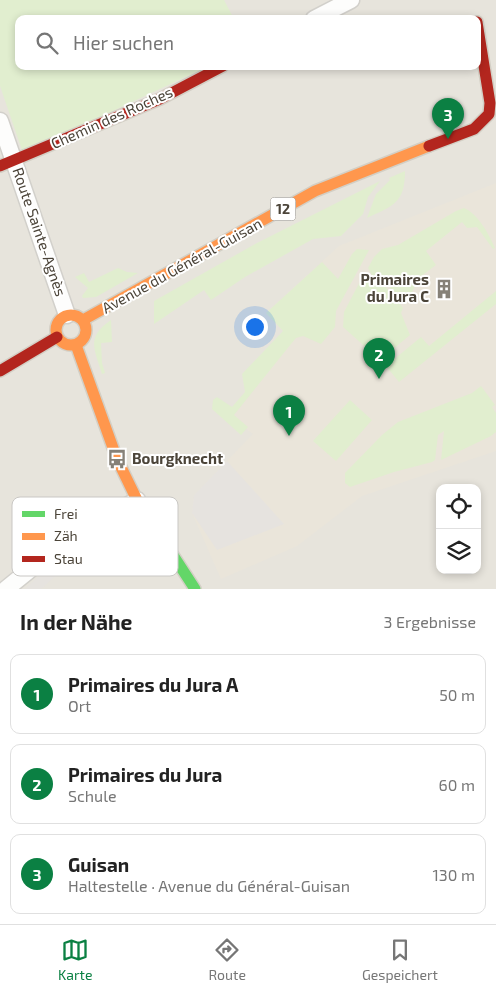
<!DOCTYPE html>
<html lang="de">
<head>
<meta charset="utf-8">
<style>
	:root { --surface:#fff; --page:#f6f6f6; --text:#222; --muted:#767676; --line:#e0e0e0; --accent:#0b8043 }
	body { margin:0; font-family:"Exo 2",sans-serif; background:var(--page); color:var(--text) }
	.controls { position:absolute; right:15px; bottom:15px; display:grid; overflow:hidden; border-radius:10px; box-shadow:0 2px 8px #0003 }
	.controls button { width:45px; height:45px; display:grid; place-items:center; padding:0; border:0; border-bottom:1px solid var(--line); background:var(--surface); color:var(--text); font:25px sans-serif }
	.you { position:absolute; left:254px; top:326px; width:18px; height:18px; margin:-12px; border:4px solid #fff; border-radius:50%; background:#1a73e8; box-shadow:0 0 0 8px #1a73e833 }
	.badge { display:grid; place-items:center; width:32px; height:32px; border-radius:50%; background:var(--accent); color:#fff; font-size:16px; font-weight:700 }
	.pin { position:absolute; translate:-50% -41px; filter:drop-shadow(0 1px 2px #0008) }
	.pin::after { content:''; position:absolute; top:26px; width:18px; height:15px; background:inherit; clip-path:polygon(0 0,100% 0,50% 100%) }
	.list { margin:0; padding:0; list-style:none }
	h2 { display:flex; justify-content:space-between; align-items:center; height:65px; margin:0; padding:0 20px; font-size:21px }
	h2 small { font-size:16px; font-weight:400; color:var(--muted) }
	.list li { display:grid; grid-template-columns:32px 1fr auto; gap:15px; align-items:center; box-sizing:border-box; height:80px; margin:0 10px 10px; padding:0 10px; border:1px solid var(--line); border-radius:10px }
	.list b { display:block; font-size:19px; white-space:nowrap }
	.list p { margin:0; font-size:16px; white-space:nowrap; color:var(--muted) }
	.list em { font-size:16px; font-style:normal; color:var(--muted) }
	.icon { flex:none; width:28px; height:28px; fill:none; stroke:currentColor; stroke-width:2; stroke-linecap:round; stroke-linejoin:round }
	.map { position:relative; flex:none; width:496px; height:589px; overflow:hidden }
	.search { position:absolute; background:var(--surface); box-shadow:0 2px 8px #0003; left:15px; right:15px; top:15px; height:55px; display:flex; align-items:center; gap:12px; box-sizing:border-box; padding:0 18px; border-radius:10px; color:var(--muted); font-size:19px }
	.sheet { height:335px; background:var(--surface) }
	nav { display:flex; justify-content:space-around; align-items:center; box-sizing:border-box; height:70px; border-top:1px solid var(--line); background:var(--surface); font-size:14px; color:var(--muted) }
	nav a { display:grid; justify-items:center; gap:2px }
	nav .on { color:var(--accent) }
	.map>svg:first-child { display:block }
	.residential { fill:#e7e4dc; fill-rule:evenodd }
	.education { fill:#eae5da }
	.green { fill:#e1eecf }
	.parking { fill:#e6e3df }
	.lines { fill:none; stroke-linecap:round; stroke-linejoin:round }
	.street-casing { stroke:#d2d0cb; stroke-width:19 }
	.fast-casing { stroke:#d3cfc5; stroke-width:14 }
	.slow-casing { stroke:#d3cfc5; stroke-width:14 }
	.jam-casing { stroke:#d3cfc5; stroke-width:14 }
	.street { stroke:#fdfdfc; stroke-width:16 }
	.fast { stroke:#63d668; stroke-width:11 }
	.slow { stroke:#ff974d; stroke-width:11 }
	.jam { stroke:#b3261e; stroke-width:11 }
	.labels { text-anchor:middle; stroke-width:4; stroke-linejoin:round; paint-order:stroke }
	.shield { fill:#fff; stroke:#817c74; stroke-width:1 }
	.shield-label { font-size:14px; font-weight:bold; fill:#4b4439 }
	.street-label { font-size:15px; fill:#4b4439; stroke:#fff }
	.poi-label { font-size:15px; font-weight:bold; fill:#4b4439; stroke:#fff; text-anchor:end }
	.key { fill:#fff; stroke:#c9c7c4; stroke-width:1 }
	.key-label { font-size:14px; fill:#4b4439 }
</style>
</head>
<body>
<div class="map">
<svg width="496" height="589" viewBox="0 0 496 589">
	<rect width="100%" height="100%" fill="#f4f2ee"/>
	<path class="residential" d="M0 0H496V589H0ZM19 19H477V66H19ZM440 488H477V570H440Z"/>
	<path class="education" d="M496 183V451L362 496 297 546 221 579 192 513 194 495 253 434 231 418 292 341 266 313 339 246Z"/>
	<path class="green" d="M0 0H224L234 19H19V66H209L23 153 0 86Z
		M405 171C405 203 393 206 367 218L376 194 390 180 389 178Z
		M380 181 368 197 363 214 341 236 313 239 245 277 211 300 204 290 154 324V301L257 243Z
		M464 208C478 214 489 234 495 248L493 249 477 227 467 228 462 222 426 251 436 265 420 277 405 305 401 298 394 294 387 283 375 281 368 268 374 257 382 249 398 245 456 211Z
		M357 249 369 250 336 311 335 327 321 344 303 336 296 338 291 344 234 415 248 427 241 435 212 409 213 400 217 397 232 407 245 392 242 374 283 331 266 313 322 262 338 279 352 254Z
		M118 268 127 272 138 273 96 297 83 298 82 296 88 288 75 277 84 273 89 282Z
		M365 272 375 286H385L388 290 391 298 398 301 403 308 401 313 410 335 380 360 343 327 344 312Z
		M496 291V304L399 382 386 366 421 337 429 346Z
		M111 320 112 342 101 343 102 363 105 373 102 374C94 348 86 337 111 320Z
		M481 386 495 405 492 407 496 413V432L491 436 441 460 444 431 438 435 435 460 432 462 394 472 350 487 345 483V473L382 435 398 422 472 393Z
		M350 400 372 420 336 461 313 441Z"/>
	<path class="parking" d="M227 461 284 524 217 550 192 513 194 495Z
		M101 536 106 547 74 564 52 579 41 589H25L45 570 68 555Z"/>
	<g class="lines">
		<defs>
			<path id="street" d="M314 19 351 0
				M0 121 67 315
				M6 589 54 550 137 500"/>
			<path id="fast" d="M158 532 195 589"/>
			<path id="slow" d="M56 330a15 15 0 1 1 30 0a15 15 0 1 1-30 0Z
				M83 320 315 191 429 146
				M76 345 117 459 137 500 158 532"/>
			<path id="jam" d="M429 146 474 129 489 114 490 103 477 22
				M0 166 160 99 223 66
				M0 371 57 337"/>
		</defs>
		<use href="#street" class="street-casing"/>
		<use href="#fast" class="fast-casing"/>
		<use href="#slow" class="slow-casing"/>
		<use href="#jam" class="jam-casing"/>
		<use href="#street" class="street"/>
		<use href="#fast" class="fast"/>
		<use href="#slow" class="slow"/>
		<use href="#jam" class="jam"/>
	</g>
	<defs>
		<symbol id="building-bare" viewBox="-9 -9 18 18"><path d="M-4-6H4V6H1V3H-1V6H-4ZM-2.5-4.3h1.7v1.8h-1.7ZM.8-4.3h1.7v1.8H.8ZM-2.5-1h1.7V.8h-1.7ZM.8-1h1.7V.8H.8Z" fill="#868178" stroke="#fff" stroke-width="2.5" paint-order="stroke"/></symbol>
		<symbol id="bus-bare" viewBox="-9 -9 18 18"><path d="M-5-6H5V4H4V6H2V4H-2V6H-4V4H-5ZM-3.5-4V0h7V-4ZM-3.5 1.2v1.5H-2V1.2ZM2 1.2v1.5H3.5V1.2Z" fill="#868178" stroke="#fff" stroke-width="2.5" paint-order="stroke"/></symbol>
	</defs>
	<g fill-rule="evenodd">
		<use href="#building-bare" x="430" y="275" width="28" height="28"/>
		<use href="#bus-bare" x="103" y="445" width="28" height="28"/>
	</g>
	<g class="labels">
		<rect class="shield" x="270.5" y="197.5" width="25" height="23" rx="4"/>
		<g class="shield-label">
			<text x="283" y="214">12</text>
		</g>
		<g class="street-label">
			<text transform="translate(112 118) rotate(-24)" y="5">Chemin des Roches</text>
			<text transform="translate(39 232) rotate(71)" y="5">Route Sainte-Agnès</text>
			<text transform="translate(182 266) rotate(-29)" y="5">Avenue du Général-Guisan</text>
		</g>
		<g class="poi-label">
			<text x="429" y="285">Primaires<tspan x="429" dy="17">du Jura C</tspan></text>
			<text x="132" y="464" text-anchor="start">Bourgknecht</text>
		</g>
	</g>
	<rect x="12" y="497" width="166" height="79" rx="8" class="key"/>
	<rect x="22" y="511" width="23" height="6" fill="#63d668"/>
	<rect x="22" y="533" width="23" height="7" fill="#ff974d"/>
	<rect x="22" y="556" width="23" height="6" fill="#b3261e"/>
	<g class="key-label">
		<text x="54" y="519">Frei</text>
		<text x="54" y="541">Zäh</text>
		<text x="54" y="564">Stau</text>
	</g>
</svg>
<div class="controls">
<button><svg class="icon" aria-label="locate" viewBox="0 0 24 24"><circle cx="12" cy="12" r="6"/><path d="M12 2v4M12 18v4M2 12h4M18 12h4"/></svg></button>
<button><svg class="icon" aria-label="layers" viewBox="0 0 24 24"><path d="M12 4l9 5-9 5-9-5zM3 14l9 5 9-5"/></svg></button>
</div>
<div class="you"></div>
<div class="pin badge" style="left:289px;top:436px">1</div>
<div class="pin badge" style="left:379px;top:379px">2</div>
<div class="pin badge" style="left:448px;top:139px">3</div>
<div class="search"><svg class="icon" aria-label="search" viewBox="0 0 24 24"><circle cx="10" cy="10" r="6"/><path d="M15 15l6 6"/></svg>Hier suchen</div>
</div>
<section class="sheet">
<h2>In der Nähe<small>3 Ergebnisse</small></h2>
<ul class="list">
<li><span class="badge">1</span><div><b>Primaires du Jura A</b><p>Ort</p></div><em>50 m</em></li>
<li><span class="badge">2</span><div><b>Primaires du Jura</b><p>Schule</p></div><em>60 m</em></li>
<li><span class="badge">3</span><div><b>Guisan</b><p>Haltestelle · Avenue du Général-Guisan</p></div><em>130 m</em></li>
</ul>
</section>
<nav>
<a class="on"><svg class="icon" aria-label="map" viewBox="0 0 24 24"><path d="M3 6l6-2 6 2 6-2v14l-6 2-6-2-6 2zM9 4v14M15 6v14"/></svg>Karte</a>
<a><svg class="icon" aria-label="directions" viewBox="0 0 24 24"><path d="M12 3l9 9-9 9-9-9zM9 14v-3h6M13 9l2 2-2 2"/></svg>Route</a>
<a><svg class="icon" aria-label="saved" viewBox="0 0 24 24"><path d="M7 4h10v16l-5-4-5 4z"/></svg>Gespeichert</a>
</nav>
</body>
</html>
